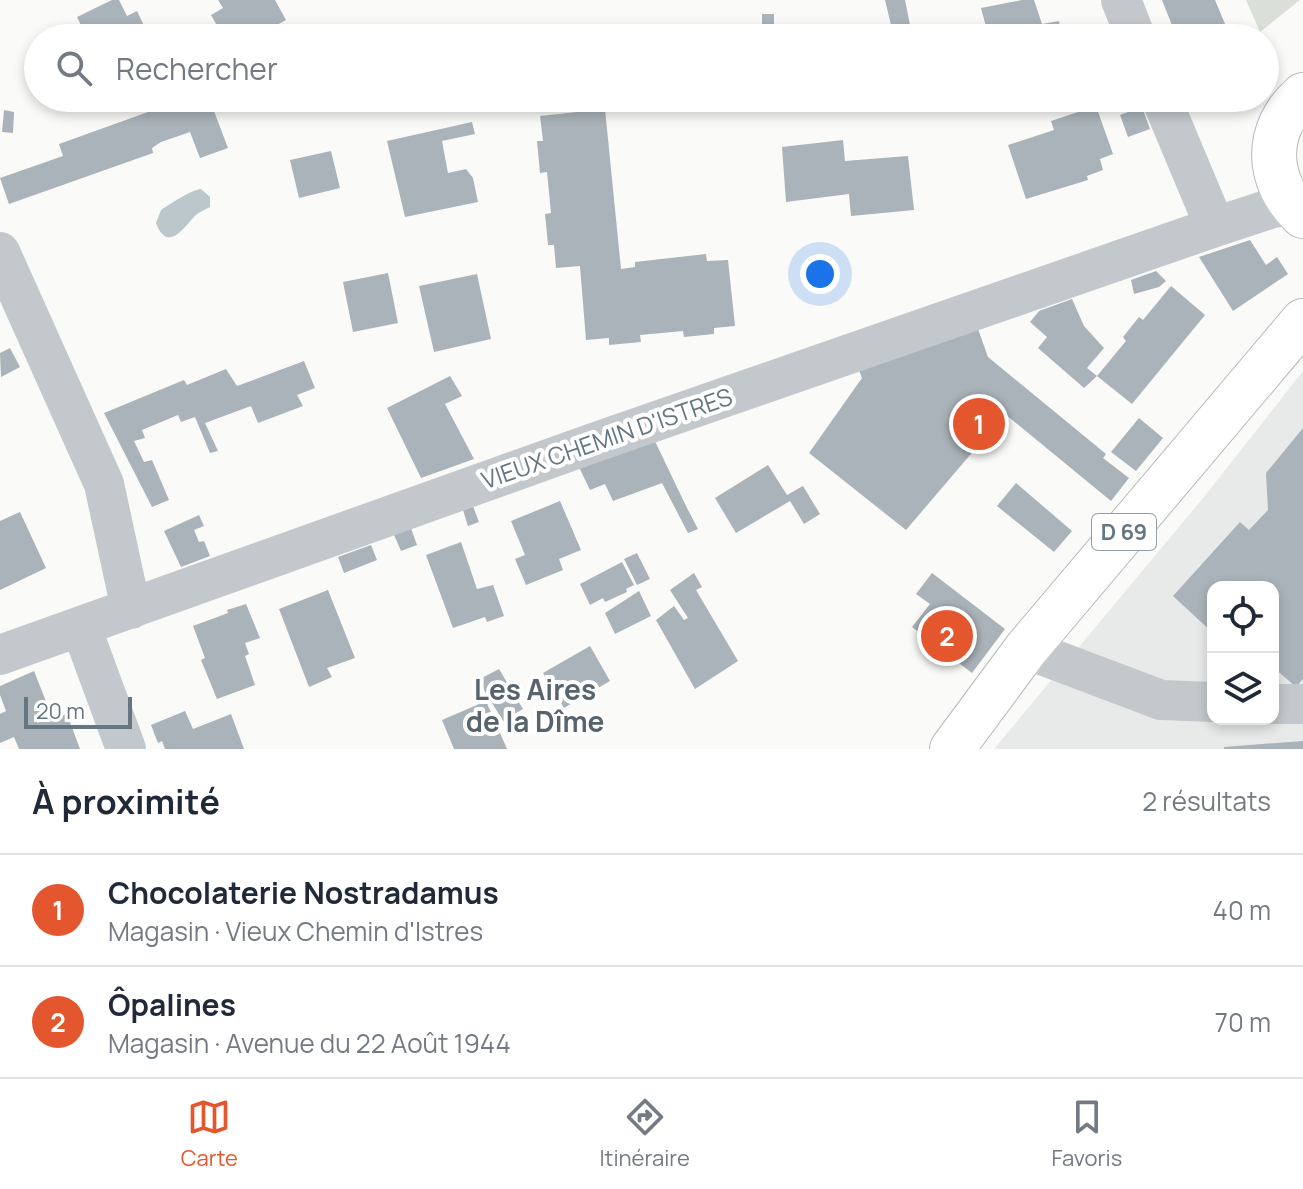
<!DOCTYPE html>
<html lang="fr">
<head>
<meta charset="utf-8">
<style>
	:root { --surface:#fff; --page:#f2f2f3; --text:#1f2937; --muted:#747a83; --line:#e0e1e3; --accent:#e4572e }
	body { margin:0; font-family:Manrope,sans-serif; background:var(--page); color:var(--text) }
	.controls { position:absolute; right:24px; bottom:24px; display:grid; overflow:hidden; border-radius:16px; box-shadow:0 4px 12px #0003 }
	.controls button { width:72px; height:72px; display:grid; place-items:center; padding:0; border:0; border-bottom:2px solid var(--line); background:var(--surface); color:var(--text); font:40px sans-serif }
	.scale { position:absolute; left:24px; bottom:20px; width:108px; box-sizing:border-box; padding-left:8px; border:4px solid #657683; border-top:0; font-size:22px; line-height:28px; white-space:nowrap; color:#657683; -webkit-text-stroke:6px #fff; paint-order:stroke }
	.you { position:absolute; left:820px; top:274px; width:28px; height:28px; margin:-20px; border:6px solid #fff; border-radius:50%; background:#1a73e8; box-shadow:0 0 0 12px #1a73e833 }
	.badge { display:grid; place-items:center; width:52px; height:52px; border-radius:50%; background:var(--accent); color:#fff; font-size:26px; font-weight:700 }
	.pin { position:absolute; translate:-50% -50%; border:4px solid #fff; box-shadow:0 2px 8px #0006 }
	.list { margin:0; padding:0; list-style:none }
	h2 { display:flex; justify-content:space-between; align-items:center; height:104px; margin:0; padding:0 32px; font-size:34px }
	h2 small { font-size:26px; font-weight:400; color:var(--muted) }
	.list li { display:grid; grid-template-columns:52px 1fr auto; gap:24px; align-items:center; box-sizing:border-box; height:112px; padding:0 32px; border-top:2px solid var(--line) }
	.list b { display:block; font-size:30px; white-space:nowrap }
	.list p { margin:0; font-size:26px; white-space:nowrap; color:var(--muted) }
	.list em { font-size:26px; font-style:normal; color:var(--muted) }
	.icon { flex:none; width:44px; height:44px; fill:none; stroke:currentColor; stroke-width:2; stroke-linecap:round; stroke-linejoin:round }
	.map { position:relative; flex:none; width:1303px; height:749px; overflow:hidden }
	.search { position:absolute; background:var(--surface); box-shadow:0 4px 12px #0003; left:24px; right:24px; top:24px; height:88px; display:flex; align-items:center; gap:20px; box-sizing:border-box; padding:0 28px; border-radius:44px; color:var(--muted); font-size:30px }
	.sheet { height:328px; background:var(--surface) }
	nav { display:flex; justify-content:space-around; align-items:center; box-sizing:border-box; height:112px; border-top:2px solid var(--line); background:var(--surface); font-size:22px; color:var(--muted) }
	nav a { display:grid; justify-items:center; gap:4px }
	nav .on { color:var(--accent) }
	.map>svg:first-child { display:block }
	.built { fill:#e8e9e9; fill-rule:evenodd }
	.green { fill:#dadfd7 }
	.water { fill:#bbc7cb }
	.building { fill:#aab3b9 }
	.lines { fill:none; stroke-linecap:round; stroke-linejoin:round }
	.major-casing { stroke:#b5babe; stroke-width:46 }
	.minor { stroke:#c3c8cc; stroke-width:40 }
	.major { stroke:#fff; stroke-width:44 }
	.labels { text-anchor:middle; stroke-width:8; stroke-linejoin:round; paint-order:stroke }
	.shield { fill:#fff; stroke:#939fa8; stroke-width:2 }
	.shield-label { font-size:22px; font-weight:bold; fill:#657683 }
	.street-label { font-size:24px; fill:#657683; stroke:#fff }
	.quarter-label { font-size:28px; font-weight:bold; fill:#57646e; stroke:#fff }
</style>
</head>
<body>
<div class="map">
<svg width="1303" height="749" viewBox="0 0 1303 749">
	<rect width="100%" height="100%" fill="#fafaf8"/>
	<path class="built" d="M1303 371V749H994L1204 497ZM1213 587H1273V719H1213Z"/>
	<path class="green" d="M1246 0H1300L1260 32Z"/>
	<path class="water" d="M201 189 210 197V207C204 210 197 213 193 218 182 230 167 252 156 223L161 210C170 204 191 190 201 189Z"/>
	<path class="building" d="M112 0H119L127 16 137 11 150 38H87L77 17Z
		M218 0H275L286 20 253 38H202L219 29 211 15 223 8Z
		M885 0H905L910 25 892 29Z
		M1022 0H1034L1042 24 1059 21 1062 38H989L981 8Z
		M1162 0H1215L1231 38H1177Z
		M762 14H774V38H762Z
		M167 98H209L228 148 200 158 190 132 161 142 152 148 153 153 9 204 0 178 63 156 59 144 162 107 160 101Z
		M1096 106 1113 154 1100 159 1103 170 1087 176 1088 180 1026 199 1008 145 1054 130 1051 121Z
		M1142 107 1150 129 1128 137 1120 115Z
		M605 109 621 269 635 267V262L706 254 707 261 728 260 735 326 714 328V334L684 337 683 331 640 335 641 342 609 345V338L586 340 580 266 556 268 554 245H548L545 214 551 213 547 172 540 173 537 141H543L540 116Z
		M4 110 14 112 13 133 2 132Z
		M472 122 475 134 442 141 448 173 466 169 473 178 478 202 405 217 387 141Z
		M843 140 845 161 908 156 914 210 851 216 849 194 786 202 782 147Z
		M331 151 340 188 299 198 290 160Z
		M1250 240 1266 265 1277 257 1288 274 1233 311 1199 257Z
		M1156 271 1166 281 1159 287 1134 294 1131 280Z
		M388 273 398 323 353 332 343 282Z
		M477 274 491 339 434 352 419 286Z
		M1171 286 1205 315 1132 404 1097 376 1126 341 1123 337 1139 317 1143 320Z
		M1072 299 1084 326 1104 348 1087 368 1097 376 1084 388 1038 348 1047 337 1030 322 1039 311Z
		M978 329 988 357 1106 454 1103 458 1129 478 1111 501 1005 414 906 530 809 453 862 378 858 368Z
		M10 348 20 367 1 377 0 353Z
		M304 361 315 388 297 395 303 406 258 423 251 406 205 423 218 451 210 453 195 417 181 422 178 415 142 430 145 438 134 441 144 462 152 460 169 500 152 507 104 413 184 380 187 385 226 369 237 386Z
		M450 376 462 396 445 404 474 459 421 478 387 408Z
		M1139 418 1163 438 1136 471 1111 452Z
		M1303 428V679L1296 687 1273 667V587H1213V633L1173 596 1240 522 1249 530 1268 510 1266 473Z
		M652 435 686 506 698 529 688 533 662 483 613 501 605 484 590 490 577 463Z
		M768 465 787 495 803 486 820 514 804 524 790 501 736 533 715 498Z
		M1016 483 1072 531 1054 552 997 506Z
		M471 501 479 522 468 526 461 504Z
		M560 501 581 550 559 559 563 570 526 585 515 559 525 555 511 521Z
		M20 512 46 568 0 590V521Z
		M199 515 204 526 194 530 199 542 204 541 210 556 181 567 164 531Z
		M409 523 417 545 401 551 391 528Z
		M461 542 477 589 493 585 504 616 487 622 485 617 453 628 426 555Z
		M371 545 377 560 344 573 338 557Z
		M637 553 650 579 637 585 624 559Z
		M622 562 634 585 626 589 627 592 605 602 603 598 590 605 580 584Z
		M694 573 702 587 696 590 738 661 695 689 656 620 674 606 684 620 688 618 670 590Z
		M932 573 1005 629 972 673 912 627 930 604 916 594Z
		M328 590 355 658 327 668 332 677 309 687 279 609Z
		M639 591 651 616 615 634 605 613Z
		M246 604 260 638 245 643 249 654 245 656 255 685 217 699 201 660 205 658 193 626 228 613 227 610Z
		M590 646 610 681 564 708 543 673Z
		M499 669 523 709 503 721 478 680Z
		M34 671 53 719 67 714 80 749H19L14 737 0 743V714L6 711 0 695V686Z
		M486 701 507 749H454L442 720Z
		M185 711 193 729 231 714 244 749H165L162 741 158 743 151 725Z
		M1303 741V749H1224V747Z"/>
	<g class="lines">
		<defs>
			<path id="major" d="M1303 95C1264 129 1265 181 1303 216
				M952 749 1026 649 1303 321"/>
		</defs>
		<use href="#major" class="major-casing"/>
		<path class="minor" d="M1121 0 1136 38
			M1161 98 1215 227
			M0 252 104 484 131 609
			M81 627 126 749
			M1026 649 1161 700 1213 702
			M0 655 596 442 1215 227 1273 208 1292 205
			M1273 704H1303"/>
		<use href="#major" class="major"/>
	</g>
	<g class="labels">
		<rect class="shield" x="1092" y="514" width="64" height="36" rx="6"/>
		<g class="shield-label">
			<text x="1124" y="540">D 69</text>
		</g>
		<g class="street-label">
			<text transform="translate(607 439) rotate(-19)" y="8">VIEUX CHEMIN D'ISTRES</text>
		</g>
		<g class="quarter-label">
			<text x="535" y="700">Les Aires<tspan x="535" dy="32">de la Dîme</tspan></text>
		</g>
	</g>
</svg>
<div class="controls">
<button><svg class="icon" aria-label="locate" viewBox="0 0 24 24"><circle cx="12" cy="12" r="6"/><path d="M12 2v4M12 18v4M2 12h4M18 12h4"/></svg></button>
<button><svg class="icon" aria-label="layers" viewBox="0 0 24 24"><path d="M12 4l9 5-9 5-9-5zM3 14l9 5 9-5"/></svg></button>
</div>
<div class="scale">20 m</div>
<div class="you"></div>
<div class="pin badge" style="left:979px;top:424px">1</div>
<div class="pin badge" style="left:947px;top:636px">2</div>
<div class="search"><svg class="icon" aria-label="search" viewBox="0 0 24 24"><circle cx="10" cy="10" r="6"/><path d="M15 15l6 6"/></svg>Rechercher</div>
</div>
<section class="sheet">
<h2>À proximité<small>2 résultats</small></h2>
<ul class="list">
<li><span class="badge">1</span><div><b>Chocolaterie Nostradamus</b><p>Magasin · Vieux Chemin d'Istres</p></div><em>40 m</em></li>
<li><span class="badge">2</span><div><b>Ôpalines</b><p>Magasin · Avenue du 22 Août 1944</p></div><em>70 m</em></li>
</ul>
</section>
<nav>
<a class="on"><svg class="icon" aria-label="map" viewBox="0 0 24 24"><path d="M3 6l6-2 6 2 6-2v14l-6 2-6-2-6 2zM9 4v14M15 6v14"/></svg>Carte</a>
<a><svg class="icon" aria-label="directions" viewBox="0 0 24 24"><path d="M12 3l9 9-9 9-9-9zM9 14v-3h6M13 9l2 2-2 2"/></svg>Itinéraire</a>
<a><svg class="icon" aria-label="saved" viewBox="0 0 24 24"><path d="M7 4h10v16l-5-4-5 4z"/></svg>Favoris</a>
</nav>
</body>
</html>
